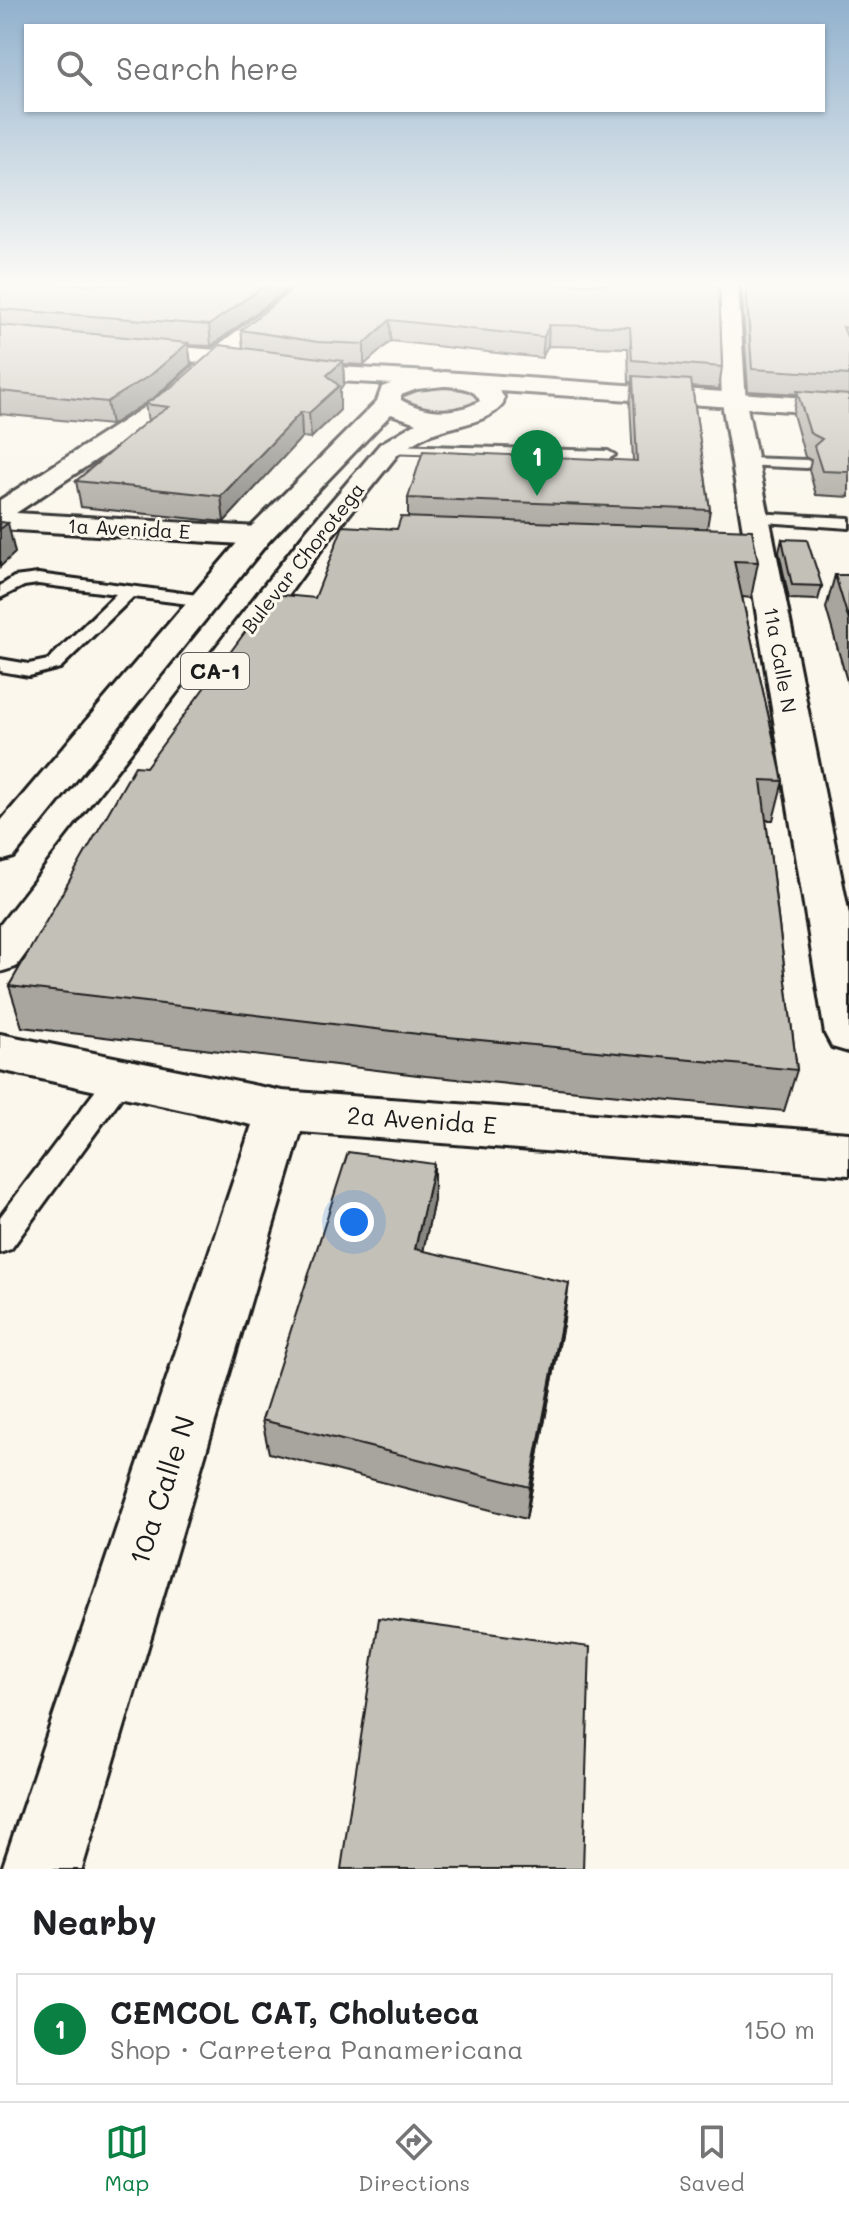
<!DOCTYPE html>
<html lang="en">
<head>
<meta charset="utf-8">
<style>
	:root { --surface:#fff; --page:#f2f2f2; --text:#202124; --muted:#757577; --line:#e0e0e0; --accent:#0b8043 }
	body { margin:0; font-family:Mali,sans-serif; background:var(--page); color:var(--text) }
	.you { position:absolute; left:354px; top:1222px; width:28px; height:28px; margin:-20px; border:6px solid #fff; border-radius:50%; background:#1a73e8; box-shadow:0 0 0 12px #1a73e833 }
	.badge { display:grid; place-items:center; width:52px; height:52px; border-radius:50%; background:var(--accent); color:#fff; font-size:26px; font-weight:700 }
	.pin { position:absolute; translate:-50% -66px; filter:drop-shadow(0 2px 4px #0008) }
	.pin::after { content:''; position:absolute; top:42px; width:28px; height:24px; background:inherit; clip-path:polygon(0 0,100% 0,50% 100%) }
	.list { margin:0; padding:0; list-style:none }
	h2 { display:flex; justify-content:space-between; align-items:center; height:104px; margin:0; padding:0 32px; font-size:34px }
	h2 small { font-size:26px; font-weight:400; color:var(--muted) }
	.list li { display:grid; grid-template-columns:52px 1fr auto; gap:24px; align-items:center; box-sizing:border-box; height:112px; margin:0 16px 16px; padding:0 16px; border:2px solid var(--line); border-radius:0px }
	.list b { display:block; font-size:30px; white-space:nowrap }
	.list p { margin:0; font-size:26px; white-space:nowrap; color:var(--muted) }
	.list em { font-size:26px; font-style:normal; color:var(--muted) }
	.icon { flex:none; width:44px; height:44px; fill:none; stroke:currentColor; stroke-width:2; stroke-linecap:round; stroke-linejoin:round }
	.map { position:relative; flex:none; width:849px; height:1869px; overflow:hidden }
	.search { position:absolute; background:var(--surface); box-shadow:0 2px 6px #0004; left:24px; right:24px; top:24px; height:88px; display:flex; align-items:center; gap:20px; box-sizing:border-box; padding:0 28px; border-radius:0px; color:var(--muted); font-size:30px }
	.sheet { height:232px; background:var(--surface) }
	nav { display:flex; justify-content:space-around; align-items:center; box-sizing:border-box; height:112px; border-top:2px solid var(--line); background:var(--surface); font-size:22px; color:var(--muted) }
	nav a { display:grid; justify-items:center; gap:4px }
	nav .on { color:var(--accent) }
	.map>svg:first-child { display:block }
	.green { fill:#dad7ce; stroke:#7b7a75; stroke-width:2 }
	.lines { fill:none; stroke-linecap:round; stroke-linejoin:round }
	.lane-casing { stroke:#1c1c1c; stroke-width:6 }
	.street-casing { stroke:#1c1c1c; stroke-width:6 }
	.secondary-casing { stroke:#1c1c1c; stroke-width:6 }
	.highway-casing { stroke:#1c1c1c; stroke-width:6 }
	.lane { fill:#fbf7ec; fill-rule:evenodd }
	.street { fill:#fbf7ec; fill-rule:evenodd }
	.secondary { fill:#fbf7ec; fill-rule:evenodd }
	.highway { fill:#fbf7ec; fill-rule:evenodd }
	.wall { fill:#a8a59e; stroke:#1c1c1c; stroke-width:2 }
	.shaded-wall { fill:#888681; stroke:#1c1c1c; stroke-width:2 }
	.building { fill:#c3c0b8; stroke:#1c1c1c; stroke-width:2 }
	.labels { text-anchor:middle; stroke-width:6; stroke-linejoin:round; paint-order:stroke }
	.far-street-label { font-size:20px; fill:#1c1c1c; stroke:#fbf7ec }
	.shield { fill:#fbf7ec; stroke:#5f5e5a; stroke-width:2 }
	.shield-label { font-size:22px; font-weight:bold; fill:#1c1c1c }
	.street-label { font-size:24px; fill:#1c1c1c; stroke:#fbf7ec }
	.near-street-label { font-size:28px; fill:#1c1c1c; stroke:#fbf7ec }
</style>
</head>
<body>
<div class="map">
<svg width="849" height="1869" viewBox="0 0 849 1869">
	<rect width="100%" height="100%" fill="#fbf7ec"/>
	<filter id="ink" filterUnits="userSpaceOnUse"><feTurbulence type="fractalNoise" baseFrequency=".0125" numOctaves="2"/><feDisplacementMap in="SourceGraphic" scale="16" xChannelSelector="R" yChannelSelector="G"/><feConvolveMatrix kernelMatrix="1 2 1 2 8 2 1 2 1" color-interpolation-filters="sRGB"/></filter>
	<g filter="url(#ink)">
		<path class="green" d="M453 384 473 391 478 400C458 422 423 408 399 402L400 393 406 389Z"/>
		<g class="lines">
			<defs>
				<path id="lane" d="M389 445 608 451 615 455 608 459 384 452V446Z
					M744 458 807 460 814 464 807 468 739 465 737 462Z
					M754 513 849 518V528L749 521 746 518Z
					M38 574 205 596 214 601 205 606 133 597 60 668 29 676 0 671V659L29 664 48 660 116 594 38 584 24 586 0 598V586L14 577Z
					M121 1067 131 1070 134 1077 131 1084 11 1249 0 1253V1217L111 1070Z"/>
				<path id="street" d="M299 284H321L225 362 173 409 16 513 258 527 268 530 272 536 268 542 258 545 0 529V500L157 399 209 352Z
					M718 284H738L746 402 849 915V1052L832 1047 825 1034 722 402Z
					M0 1034 282 1091 849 1133V1175L301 1132 82 1869H2L252 1125 0 1070Z"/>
				<path id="secondary" d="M130 343 217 350 319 366 431 372 439 374 442 379 439 384 431 386 319 380 217 364 122 354 119 349 122 344Z"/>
				<path id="highway" d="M444 372 849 401V415L499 391 504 397 503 404C489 423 453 425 431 434 419 439 408 446 398 454L327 542 16 967 0 972V925L307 530 380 444 416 423 391 414 268 542 14 857 0 861V822L248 530 377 401 382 387 413 376ZM444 386C457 387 475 387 480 401 456 415 425 413 401 400V395L417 389Z"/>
			</defs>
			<use href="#lane" class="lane-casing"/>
			<use href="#street" class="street-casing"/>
			<use href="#secondary" class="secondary-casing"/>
			<use href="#highway" class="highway-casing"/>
			<use href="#lane" class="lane"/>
			<use href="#street" class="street"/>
			<use href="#secondary" class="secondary"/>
			<use href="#highway" class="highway"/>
		</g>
		<path class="wall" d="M0 284H295L211 346 188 345 191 364 155 397 111 425 0 414Z
			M719 284 722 367 719 389 692 387 710 510 707 528 758 562 751 598 742 597 783 781 773 820H766L797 1070 784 1111 426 1076 22 1027 9 986 146 767 315 598 397 529 408 517V498L633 461 630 403 633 382H629L628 348 548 346 542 358 391 341 364 365 343 364 344 384 340 389V410L311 438 302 437 224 522 81 507 76 481 148 421 145 404 243 348 241 330Z
			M741 284H849V497L816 495 809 470 811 460 805 457 793 414 797 394 748 391Z
			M782 539 822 586 818 600 789 599 779 552Z
			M835 575H849V688L826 608Z
			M434 1164V1200L423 1251 564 1319 526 1519 269 1453 262 1420Z"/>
		<path class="shaded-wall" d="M267 284H295L211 346 209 325Z
			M390 320 391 341 364 365V344Z
			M549 325 548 346 542 358 544 337Z
			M188 343 191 364 155 397 111 425 107 402Z
			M343 361 344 384 340 389V410L311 438 309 413 327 375Z
			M301 412 302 437 224 522 221 496Z
			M8 523 15 553 0 567V529Z
			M434 1164V1200L416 1285 415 1249Z
			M569 1283 564 1319 526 1519 530 1487Z"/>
		<path class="building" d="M0 284H267L209 325 0 309Z
			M299 284H719L722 367 632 360 630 327 549 325 544 337 390 320 364 344 318 342 241 330Z
			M746 284H849V328L843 327 849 342V375L752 369Z
			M0 325 188 343 152 374 107 402 0 391Z
			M220 345 343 361 327 375 339 386 309 413 301 412 221 496 76 481 145 423 169 407 145 404 172 387Z
			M633 376 691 380 710 510 408 498 423 451 637 461Z
			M797 391 849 395V472L822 471 814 446 822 439 810 433Z
			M401 517 752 530 758 562 734 561 783 781 761 780 797 1070 427 1035 9 986 135 766 146 767 273 594 315 598 343 526 397 529Z
			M0 522 8 523 0 529Z
			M782 539 807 540 822 586 792 585Z
			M835 575H849V621Z
			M348 1152 434 1164 415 1249 569 1283 530 1487 262 1420Z
			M379 1618 590 1647 583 1869H341Z"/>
	</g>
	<linearGradient id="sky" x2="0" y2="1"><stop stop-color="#91b1cd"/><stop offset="0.52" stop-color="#fdfbf6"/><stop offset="1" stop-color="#fdfbf6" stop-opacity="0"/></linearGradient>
	<rect width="849" height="546" fill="url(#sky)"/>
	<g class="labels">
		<g class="far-street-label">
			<text transform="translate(129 529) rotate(3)" y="7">1a Avenida E</text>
			<text transform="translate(303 558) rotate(-52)" y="7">Bulevar Chorotega</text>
			<text transform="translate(780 660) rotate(80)" y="7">11a Calle N</text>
		</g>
		<rect class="shield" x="181" y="653" width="68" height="36" rx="6"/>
		<g class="shield-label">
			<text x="215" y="679">CA-1</text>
		</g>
		<g class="street-label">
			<text transform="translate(422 1121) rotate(4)" y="8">2a Avenida E</text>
		</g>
		<g class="near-street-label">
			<text transform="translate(162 1490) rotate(-72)" y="10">10a Calle N</text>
		</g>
	</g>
</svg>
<div class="you"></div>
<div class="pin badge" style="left:537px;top:496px">1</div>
<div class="search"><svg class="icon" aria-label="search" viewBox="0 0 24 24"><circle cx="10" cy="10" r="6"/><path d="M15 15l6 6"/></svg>Search here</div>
</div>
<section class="sheet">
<h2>Nearby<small></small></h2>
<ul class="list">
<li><span class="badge">1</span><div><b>CEMCOL CAT, Choluteca</b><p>Shop · Carretera Panamericana</p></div><em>150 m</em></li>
</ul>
</section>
<nav>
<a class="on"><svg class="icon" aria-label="map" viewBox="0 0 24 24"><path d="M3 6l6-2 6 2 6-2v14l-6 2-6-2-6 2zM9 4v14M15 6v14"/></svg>Map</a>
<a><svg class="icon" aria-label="directions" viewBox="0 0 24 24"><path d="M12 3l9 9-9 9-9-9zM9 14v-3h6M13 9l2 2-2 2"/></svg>Directions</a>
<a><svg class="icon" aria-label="saved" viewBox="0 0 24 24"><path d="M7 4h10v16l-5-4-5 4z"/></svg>Saved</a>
</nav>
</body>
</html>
